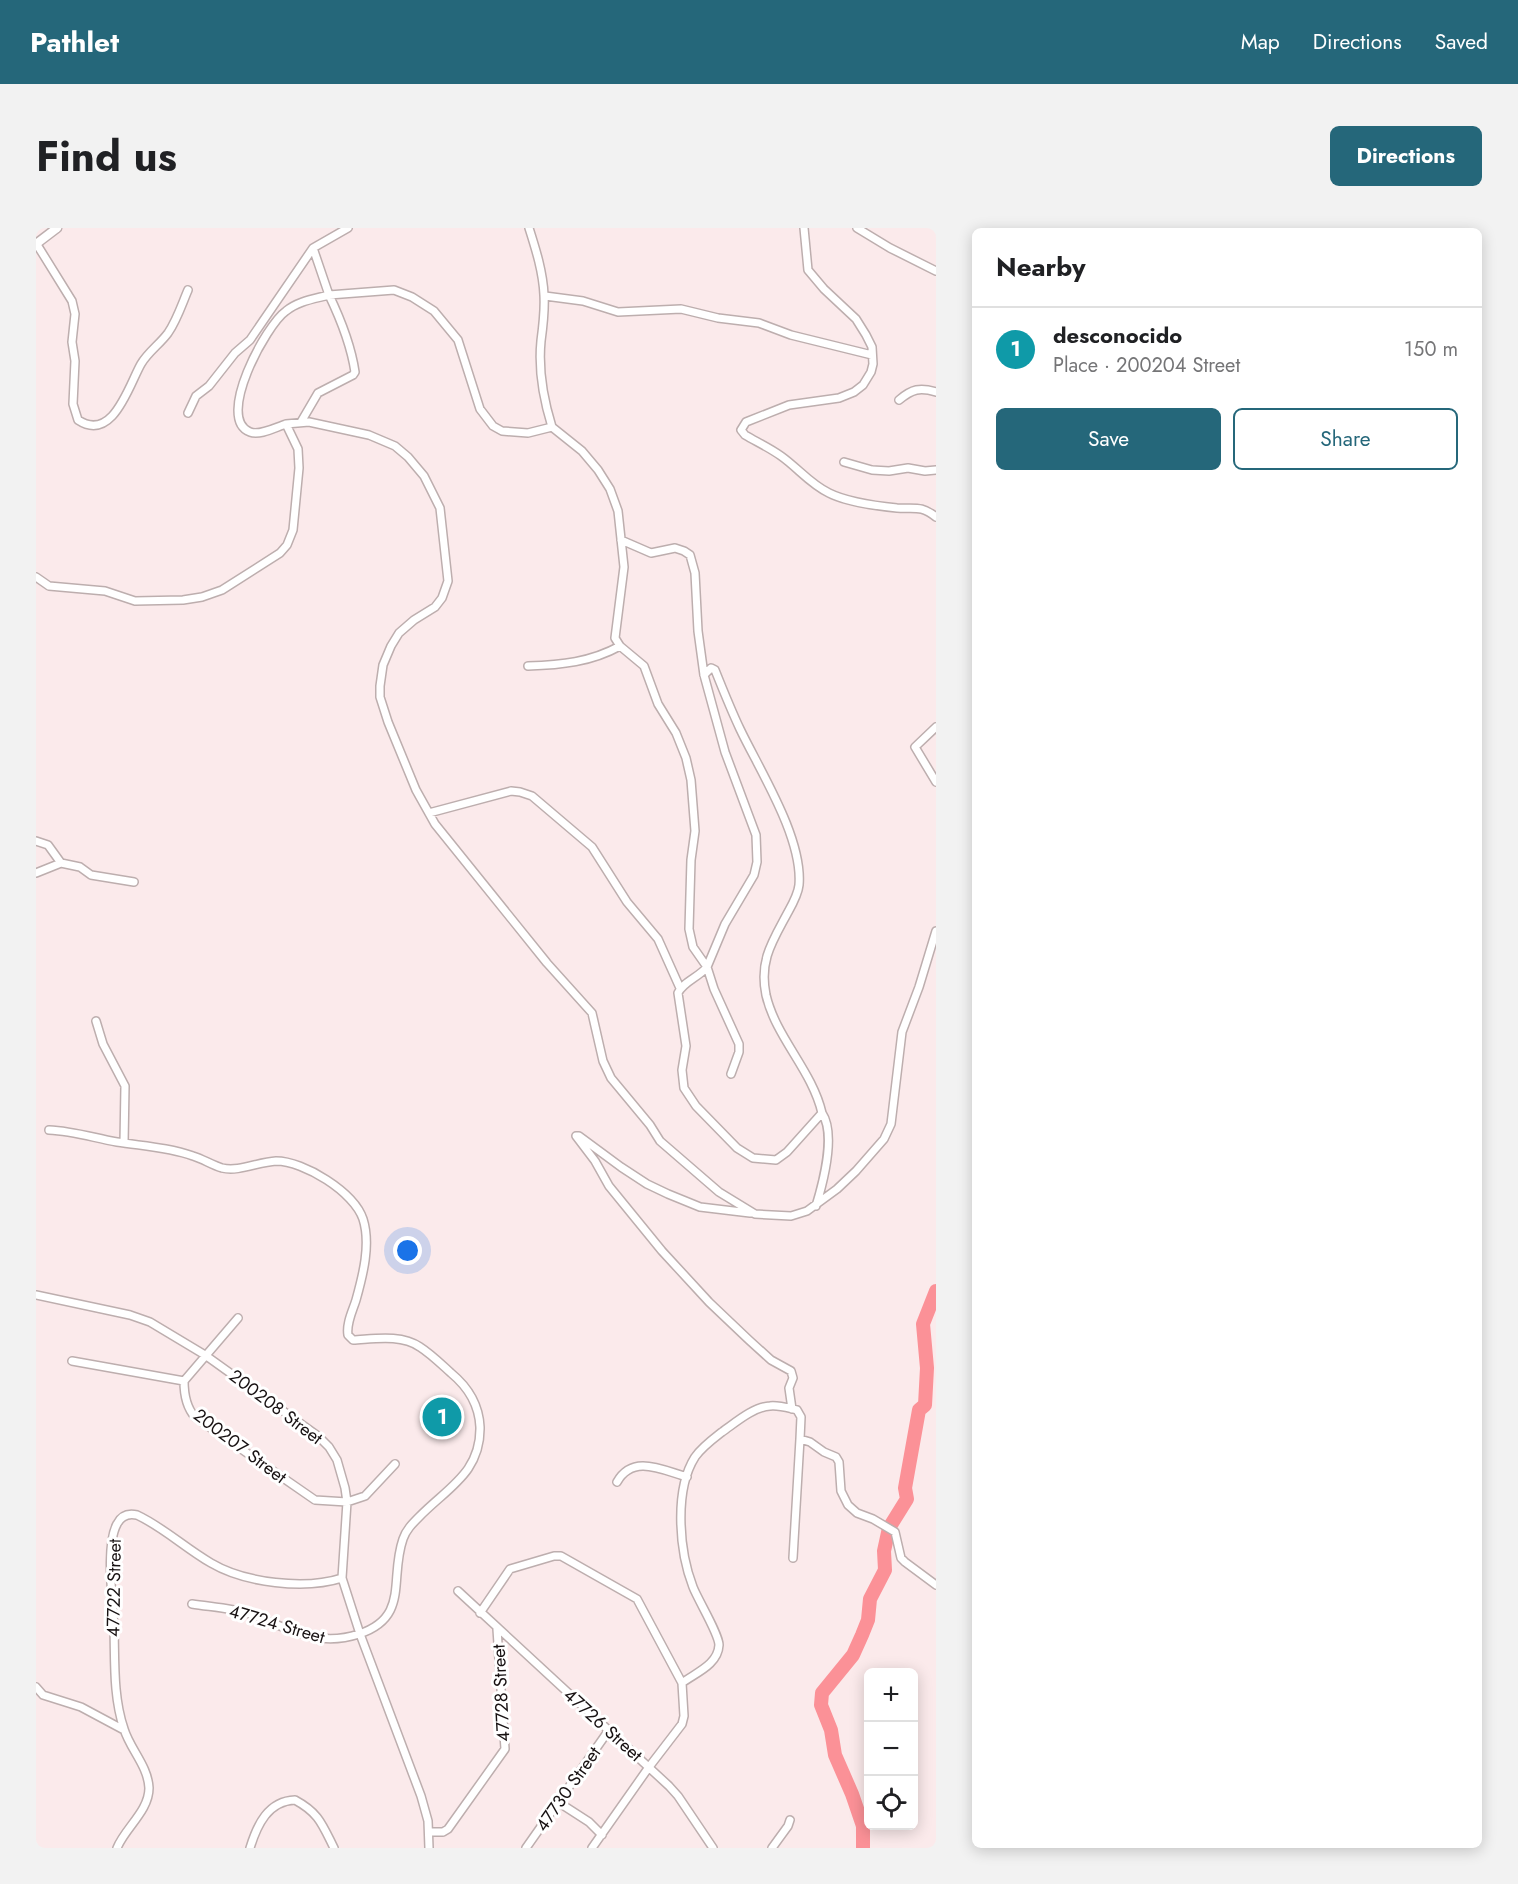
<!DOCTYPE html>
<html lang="en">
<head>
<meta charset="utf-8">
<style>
	:root { --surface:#fff; --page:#f2f2f2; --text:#202124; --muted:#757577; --line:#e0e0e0; --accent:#25677a }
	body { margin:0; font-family:Jost,sans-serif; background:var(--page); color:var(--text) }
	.controls { position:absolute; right:18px; bottom:18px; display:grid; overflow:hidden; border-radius:9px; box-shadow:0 3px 15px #0003 }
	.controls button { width:54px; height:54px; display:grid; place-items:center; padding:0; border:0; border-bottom:2px solid var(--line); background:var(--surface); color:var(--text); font:30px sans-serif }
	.you { position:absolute; left:372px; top:1023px; width:21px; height:21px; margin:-15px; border:4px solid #fff; border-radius:50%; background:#1a73e8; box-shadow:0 0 0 9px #1a73e833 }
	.badge { display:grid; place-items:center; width:39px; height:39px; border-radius:50%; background:var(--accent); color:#fff; font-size:20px; font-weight:700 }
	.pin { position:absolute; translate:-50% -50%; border:3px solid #fff; box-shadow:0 2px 6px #0006 }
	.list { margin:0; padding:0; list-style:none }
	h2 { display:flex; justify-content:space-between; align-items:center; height:78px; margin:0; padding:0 24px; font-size:26px }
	h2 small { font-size:20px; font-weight:400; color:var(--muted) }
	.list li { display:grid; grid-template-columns:39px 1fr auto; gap:18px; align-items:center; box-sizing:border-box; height:84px; padding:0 24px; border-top:2px solid var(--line) }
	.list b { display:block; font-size:22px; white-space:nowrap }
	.list p { margin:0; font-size:20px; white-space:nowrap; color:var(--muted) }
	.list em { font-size:20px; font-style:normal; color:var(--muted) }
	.actions { display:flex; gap:12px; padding:18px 24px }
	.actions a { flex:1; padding:14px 0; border:2px solid var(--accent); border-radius:9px; text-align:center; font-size:21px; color:var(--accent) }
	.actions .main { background:var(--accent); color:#fff }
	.icon { flex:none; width:33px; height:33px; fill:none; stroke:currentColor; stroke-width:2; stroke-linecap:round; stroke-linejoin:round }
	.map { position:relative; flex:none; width:900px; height:1620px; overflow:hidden; border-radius:9px }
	header { display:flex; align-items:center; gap:36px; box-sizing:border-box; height:84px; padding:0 30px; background:var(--accent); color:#fff }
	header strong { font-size:28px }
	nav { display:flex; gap:33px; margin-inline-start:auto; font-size:21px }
	.intro { display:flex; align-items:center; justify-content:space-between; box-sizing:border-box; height:144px; padding:0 36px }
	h1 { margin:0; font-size:42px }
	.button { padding:15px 27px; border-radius:9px; background:var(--accent); color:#fff; font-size:21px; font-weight:700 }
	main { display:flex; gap:36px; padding:0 36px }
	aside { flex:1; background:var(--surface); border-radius:9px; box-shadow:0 3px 15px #0003 }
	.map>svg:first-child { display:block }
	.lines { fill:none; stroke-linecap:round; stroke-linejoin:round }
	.river { stroke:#fb9197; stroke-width:14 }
	.minor-casing { stroke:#bdaeae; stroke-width:10 }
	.tertiary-casing { stroke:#bdaeae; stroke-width:11 }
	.minor { stroke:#fff; stroke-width:7 }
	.tertiary { stroke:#fff; stroke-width:8 }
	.labels { text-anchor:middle; stroke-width:6; stroke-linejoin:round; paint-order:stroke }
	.street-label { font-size:18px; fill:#171112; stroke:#fff }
</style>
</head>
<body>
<header>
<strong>Pathlet</strong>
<nav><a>Map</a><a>Directions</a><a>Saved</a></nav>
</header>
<div class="intro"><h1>Find us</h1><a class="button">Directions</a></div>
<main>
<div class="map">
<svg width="900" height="1620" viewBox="0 0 900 1620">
	<rect width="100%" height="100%" fill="#fbeaeb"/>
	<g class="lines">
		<path class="river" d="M827 1620V1598L816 1566 799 1527 795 1502 785 1477 786 1465 817 1427 826 1407 832 1392 834 1371 849 1342 848 1323 853 1300 871 1271 869 1260 883 1182 889 1177 891 1140 887 1096 900 1063"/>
		<defs>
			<path id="minor" d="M768 0 772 42 788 61 820 91 830 107 836 119 837 136 835 144 827 157 818 164 803 170 753 177 710 194 705 202 709 207C721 214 734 220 745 228 762 240 774 256 793 265 811 274 841 278 861 280 879 281 885 277 900 289
				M821 0 854 20 900 43
				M0 15 36 73 39 86 36 114 39 133 37 176 42 192C77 215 93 157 105 136 112 124 124 116 132 105 141 92 146 76 152 62
				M277 20 293 67 358 62 376 69 398 83 422 112 444 181 457 198 466 203 492 205 516 199C507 170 502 143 505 113 507 98 509 83 508 67 507 44 500 22 493 0
				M509 68 547 73 582 84 645 81 682 90 723 95 755 107 836 127
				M863 172C876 161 884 159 900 164
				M152 185 160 168 173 158 199 125 214 112 277 20 312 0
				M250 196 273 194 333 207 359 218 372 229 388 248 404 280 412 353 406 370 399 379 378 392 363 405 355 418 347 437 344 458V469L352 494 380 562 399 596 511 735 556 785 567 833 575 850 614 897 624 913 683 964 719 986 755 988 771 983 801 961 820 943 848 911 855 896 866 804 883 759 900 703
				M516 199 546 223 562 242 574 261 582 283 588 339 579 410 584 418 608 438 622 476 640 505 650 530 655 552 659 603 655 632 653 701 657 719 671 739C663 749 647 754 642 765L650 818 646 842 648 860 660 878 701 920 717 930 740 932 751 924 786 885C800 906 787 955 780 978
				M808 234 836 242 853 243 872 240 889 243 900 242
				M585 312 615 325 639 320 648 323 654 327 659 345 662 403 668 447 689 524 720 607 721 634 718 647 689 696 671 739 678 761 703 816V824L695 846
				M0 349 13 358 69 363 99 373 147 372 166 369 186 362 244 325 251 317 257 302 263 240 262 221 250 196C240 199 224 208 214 204 179 191 230 97 250 83 262 73 278 71 293 67 305 92 315 117 319 144L317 147 282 165 265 194
				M492 438C525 437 555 434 584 418
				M668 447 675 440 679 442C687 462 695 482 704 501 724 543 767 610 763 657 762 667 756 677 751 686 736 714 723 733 730 767 740 810 776 842 786 885
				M900 499 879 519 900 554
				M393 585 475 563 484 564 496 568 556 619 591 674 622 711 644 760
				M0 613 12 617 25 635 44 639 55 647 98 654
				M0 645 25 635
				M60 793 67 816 89 858 88 915
				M13 902C37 903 58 910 81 914 106 918 132 919 157 928 167 931 176 937 186 940 203 944 222 934 240 933 268 933 318 964 327 991 335 1016 327 1047 320 1072 317 1082 310 1095 312 1107L317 1112C338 1111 365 1106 384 1119 395 1126 405 1136 415 1145 432 1159 443 1177 444 1199 445 1245 411 1260 383 1289 376 1296 370 1302 367 1311 353 1351 374 1389 323 1406 280 1420 253 1400 214 1386 196 1380 175 1379 156 1376
				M714 985 664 979 632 966 611 956 585 939 543 908H540L559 933 573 958 626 1023 673 1074 713 1112 735 1132 755 1143 757 1150 753 1160 756 1181
				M0 1067 94 1087 114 1094 169 1127 282 1208 293 1219 301 1232 309 1260 311 1274 306 1350 324 1406 385 1568 392 1593 393 1620
				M202 1090 148 1153C148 1167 150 1179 159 1189L279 1272 311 1274 329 1268 359 1236
				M36 1133 148 1153
				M581 1254C597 1226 626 1242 651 1249
				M757 1330 764 1211
				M422 1363 633 1558 642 1568 677 1620
				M444 1385 474 1341 518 1328H525L601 1371 646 1455
				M0 1459 7 1467 45 1479 88 1502
				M522 1574 553 1594 566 1607
				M393 1604H407L412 1601 469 1521 461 1401
				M81 1620C89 1600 113 1583 113 1560 112 1538 94 1521 88 1501 77 1469 79 1433 78 1401 77 1374 69 1318 81 1296 85 1288 92 1285 101 1287 127 1299 149 1320 175 1335 209 1355 269 1362 306 1350
				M214 1620C221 1597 232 1573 259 1572 283 1585 286 1596 298 1620
				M490 1620 573 1502
				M556 1620 613 1539 646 1496 648 1488 646 1455C659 1445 682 1437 683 1417 683 1406 662 1372 657 1359 643 1323 638 1262 659 1229 666 1219 677 1211 686 1204 699 1195 717 1179 734 1178 743 1177 752 1180 761 1182L765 1189 764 1211 774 1214 788 1224 800 1229 803 1234 805 1263 812 1277 821 1285 837 1291 859 1304 865 1330 869 1334 900 1357
				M736 1620 752 1598 754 1592"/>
			<path id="tertiary" d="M0 16 21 0"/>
		</defs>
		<use href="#minor" class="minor-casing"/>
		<use href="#tertiary" class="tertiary-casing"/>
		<use href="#minor" class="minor"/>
		<use href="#tertiary" class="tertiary"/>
	</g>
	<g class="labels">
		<g class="street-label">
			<text transform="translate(240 1179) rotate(37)" y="6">200208 Street</text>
			<text transform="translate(204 1218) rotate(37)" y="6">200207 Street</text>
			<text transform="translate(78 1360) rotate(-89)" y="6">47722 Street</text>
			<text transform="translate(241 1396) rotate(16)" y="6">47724 Street</text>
			<text transform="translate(465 1465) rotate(-93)" y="6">47728 Street</text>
			<text transform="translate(567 1497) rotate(42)" y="6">47726 Street</text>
			<text transform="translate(532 1561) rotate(-55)" y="6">47730 Street</text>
		</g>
	</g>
</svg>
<div class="controls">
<button>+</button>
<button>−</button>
<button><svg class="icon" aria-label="locate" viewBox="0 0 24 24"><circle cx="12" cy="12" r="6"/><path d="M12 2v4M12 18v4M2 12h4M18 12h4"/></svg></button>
</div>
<div class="you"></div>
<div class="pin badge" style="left:406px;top:1189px;background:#0f9aa8">1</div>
</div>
<aside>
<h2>Nearby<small></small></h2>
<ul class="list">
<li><span class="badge" style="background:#0f9aa8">1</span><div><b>desconocido</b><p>Place · 200204 Street</p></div><em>150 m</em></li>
</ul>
<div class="actions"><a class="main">Save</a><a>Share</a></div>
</aside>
</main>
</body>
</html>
